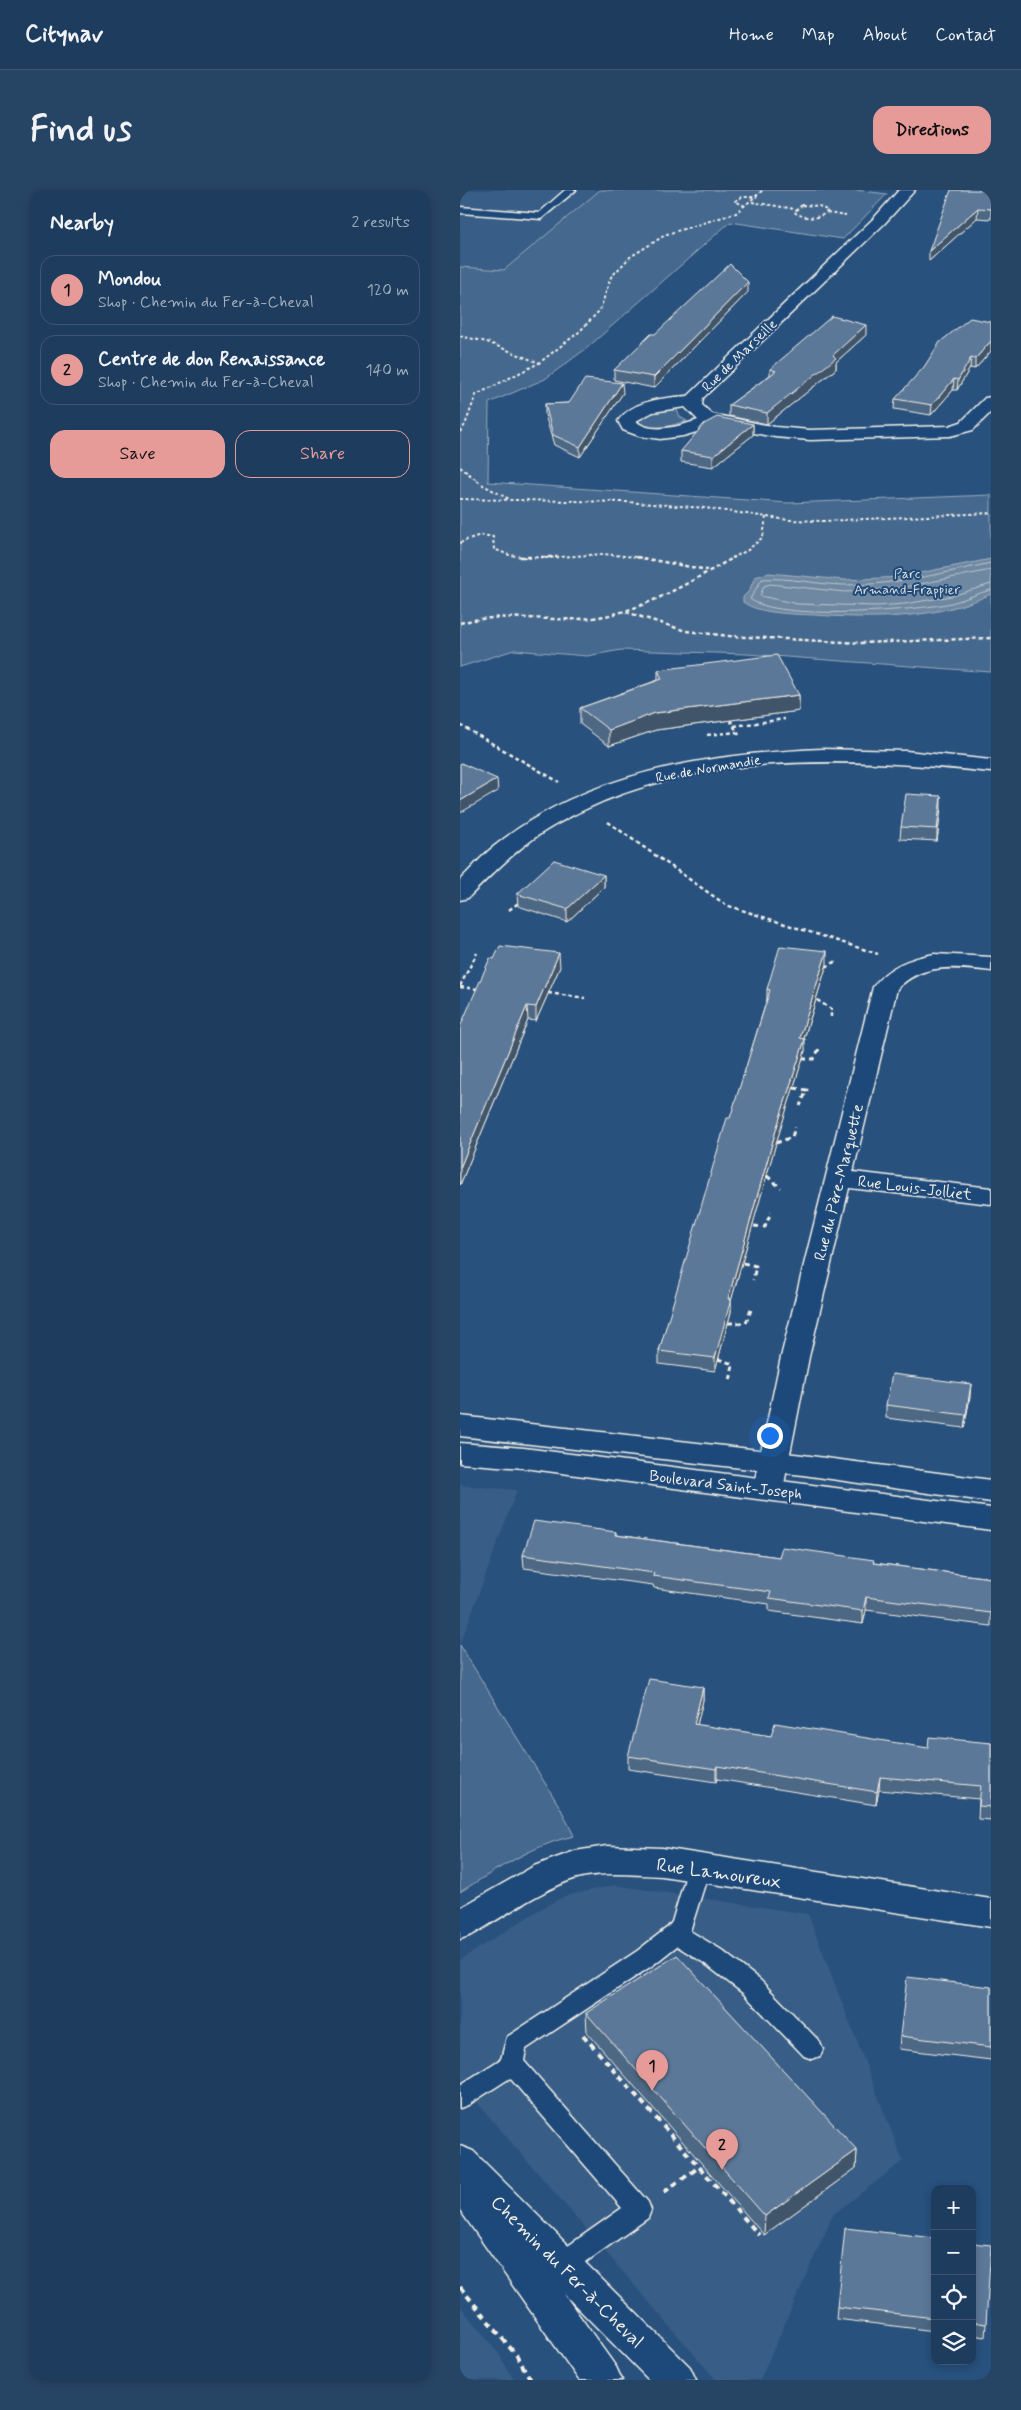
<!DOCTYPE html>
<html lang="en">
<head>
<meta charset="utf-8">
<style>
	:root { --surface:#1e3d5e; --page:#264464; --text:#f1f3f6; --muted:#a1aebc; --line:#3c5673; --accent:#e69b98 }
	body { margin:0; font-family:Mynerve,sans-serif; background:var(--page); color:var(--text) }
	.controls { position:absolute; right:15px; bottom:15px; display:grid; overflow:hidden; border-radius:10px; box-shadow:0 2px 8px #0003 }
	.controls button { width:45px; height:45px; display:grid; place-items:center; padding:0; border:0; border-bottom:1px solid var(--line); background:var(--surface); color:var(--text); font:25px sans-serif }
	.you { position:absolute; left:309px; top:1245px; width:18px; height:18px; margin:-12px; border:4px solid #fff; border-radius:50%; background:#1a73e8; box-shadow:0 0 0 8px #1a73e833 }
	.badge { display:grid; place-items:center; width:32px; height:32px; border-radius:50%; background:var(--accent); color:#111; font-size:16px; font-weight:700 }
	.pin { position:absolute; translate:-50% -41px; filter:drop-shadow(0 1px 2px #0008) }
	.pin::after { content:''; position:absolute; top:26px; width:18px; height:15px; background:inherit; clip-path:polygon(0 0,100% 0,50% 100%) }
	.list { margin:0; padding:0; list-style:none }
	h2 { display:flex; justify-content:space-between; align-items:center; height:65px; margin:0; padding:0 20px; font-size:21px }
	h2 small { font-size:16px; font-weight:400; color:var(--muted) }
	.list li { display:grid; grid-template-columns:32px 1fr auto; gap:15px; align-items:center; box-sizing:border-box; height:70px; margin:0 10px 10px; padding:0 10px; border:1px solid var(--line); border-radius:15px }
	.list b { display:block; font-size:19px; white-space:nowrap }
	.list p { margin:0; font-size:16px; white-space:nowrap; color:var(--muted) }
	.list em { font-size:16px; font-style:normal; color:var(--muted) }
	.actions { display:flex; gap:10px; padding:15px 20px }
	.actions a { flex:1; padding:11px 0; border:1px solid var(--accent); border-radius:15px; text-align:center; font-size:18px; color:var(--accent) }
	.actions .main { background:var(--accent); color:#111 }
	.icon { flex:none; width:28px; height:28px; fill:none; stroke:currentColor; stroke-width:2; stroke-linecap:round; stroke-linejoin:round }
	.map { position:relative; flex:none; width:531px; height:2190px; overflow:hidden; border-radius:15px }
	header { display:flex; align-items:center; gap:30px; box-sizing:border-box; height:70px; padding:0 25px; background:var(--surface); border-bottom:1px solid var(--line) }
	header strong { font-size:24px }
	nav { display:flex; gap:28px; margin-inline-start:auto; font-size:18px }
	.intro { display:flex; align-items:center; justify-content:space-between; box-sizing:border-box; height:120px; padding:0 30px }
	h1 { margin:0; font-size:35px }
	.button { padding:12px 22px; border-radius:15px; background:var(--accent); color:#111; font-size:18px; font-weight:700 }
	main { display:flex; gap:30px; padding:0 30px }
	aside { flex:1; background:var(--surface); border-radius:15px; box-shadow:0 2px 8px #0003 }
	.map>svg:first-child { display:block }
	.built { fill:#375d86 }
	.green { fill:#45688e; stroke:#9cacbb }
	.water { fill:#6e88a2; stroke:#a4b2be }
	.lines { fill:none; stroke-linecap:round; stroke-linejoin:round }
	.shore { stroke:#bec7cc; stroke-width:1 }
	.service-casing { stroke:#f4f1e8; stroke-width:3 }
	.minor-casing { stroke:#f4f1e8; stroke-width:3 }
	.tertiary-casing { stroke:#f4f1e8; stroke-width:3 }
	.path-far3 { stroke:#f4f1e8; stroke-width:2; stroke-dasharray:3 2.5; stroke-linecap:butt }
	.path-far2 { stroke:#f4f1e8; stroke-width:2.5; stroke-dasharray:4 3; stroke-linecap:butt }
	.path-far1 { stroke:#f4f1e8; stroke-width:3; stroke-dasharray:5 4; stroke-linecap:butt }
	.path { stroke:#f4f1e8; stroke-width:4; stroke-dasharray:6 5; stroke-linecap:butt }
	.service { fill:#1f4a7a; fill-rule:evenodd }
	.minor { fill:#1f4a7a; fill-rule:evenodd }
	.tertiary { fill:#1f4a7a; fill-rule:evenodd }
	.wall { fill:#4e6784; stroke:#f4f1e8 }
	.shaded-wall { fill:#40546b; stroke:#f4f1e8 }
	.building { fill:#5b7899; stroke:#f4f1e8 }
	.labels { text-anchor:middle; stroke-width:4; stroke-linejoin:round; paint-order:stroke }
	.far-street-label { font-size:14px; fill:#f4f1e8; stroke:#1f4a7a }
	.far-park-label { font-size:14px; fill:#dadcda; stroke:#1f4a7a }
	.street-label { font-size:16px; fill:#f4f1e8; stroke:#1f4a7a }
	.near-street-label { font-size:19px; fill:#f4f1e8; stroke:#1f4a7a }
</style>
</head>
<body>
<header>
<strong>Citynav</strong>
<nav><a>Home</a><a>Map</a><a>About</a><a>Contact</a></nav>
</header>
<div class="intro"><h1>Find us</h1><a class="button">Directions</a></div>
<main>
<aside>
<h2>Nearby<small>2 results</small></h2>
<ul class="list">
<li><span class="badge">1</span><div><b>Mondou</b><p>Shop · Chemin du Fer-à-Cheval</p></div><em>120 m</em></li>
<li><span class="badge">2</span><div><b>Centre de don Renaissance</b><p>Shop · Chemin du Fer-à-Cheval</p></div><em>140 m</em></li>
</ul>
<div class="actions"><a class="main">Save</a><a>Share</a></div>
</aside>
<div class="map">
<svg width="531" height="2190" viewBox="0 0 531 2190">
	<rect width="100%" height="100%" fill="#28517e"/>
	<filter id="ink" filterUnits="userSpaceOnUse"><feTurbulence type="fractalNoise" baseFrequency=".02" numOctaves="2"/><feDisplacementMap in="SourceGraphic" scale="10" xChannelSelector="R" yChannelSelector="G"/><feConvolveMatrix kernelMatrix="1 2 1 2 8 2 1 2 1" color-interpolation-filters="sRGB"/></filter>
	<g filter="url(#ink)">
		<path class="built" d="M0 0H140L44 80 0 77Z
			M0 1295 57 1300 0 1455 101 1619 114 1646 96 1650 77 1658 0 1702Z
			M155 1695 348 1724 443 1971 373 2025 300 2190H256L0 1893V1770L80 1719 105 1706Z
			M0 2116 39 2164 54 2190H0Z"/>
		<path class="green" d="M140 0H395L427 4 383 49 270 32 127 158 85 189 29 213 28 292 329 313 531 305V482L286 464 161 460 127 466 54 460 0 477V77L44 80Z
			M216 218 220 227 227 231C211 235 193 243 178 233V229L188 224Z
			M0 1455 101 1619 114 1646C72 1655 36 1680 0 1702Z"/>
		<path class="water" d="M531 369V404C476 430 412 429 354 425 335 424 298 424 283 412V407L289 401 295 387 309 383 385 390 439 387Z"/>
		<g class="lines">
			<path class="shore" d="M531 373C483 383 436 395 386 395 358 395 331 387 302 389L290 409C317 431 455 421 491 413 505 410 517 403 531 400
				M531 380 440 398 385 402 310 394 304 396 300 406 338 414 417 416 445 414 492 406 531 394"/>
			<defs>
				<path id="service" d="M105 0H116L81 29 0 23V17L79 23Z
					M239 1669 247 1672 250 1678 230 1741 260 1759 300 1790 360 1852 363 1859 360 1866 352 1869 344 1866 284 1804 244 1773 217 1756 193 1775 66 1859 64 1871 188 2012 191 2020 188 2028 106 2086 97 2089 88 2086 85 2078 88 2070 162 2018 50 1888 8 1915 0 1918V1895L41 1869 47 1847 177 1761 208 1737 212 1732 228 1678 231 1672Z"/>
				<path id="minor" d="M439 0H455L424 34 243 208 242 215 252 224 315 237 350 240 489 236 501 232 525 208 531 207V222L513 240 490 246 350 250 315 247 257 236 223 246 200 249 179 246 163 240 158 231C173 210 203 208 228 206L414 28ZM225 217 238 230C221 236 191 245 176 231L193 222Z
					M362 559 446 561 531 570V582C385 567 227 559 95 635 61 654 35 681 8 708L0 710V690C11 679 21 667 32 658 124 582 247 564 362 559Z
					M474 764 531 767V781C497 777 463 772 437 799L393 982 531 998V1014L389 998 349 1167 323 1299 319 1306 308 1310 297 1306 293 1299 321 1167 413 797C428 776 449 769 474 764Z
					M147 1656 202 1658 531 1709V1737L202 1686C174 1685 145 1681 117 1688 86 1697 41 1728 12 1745L0 1749V1718L74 1676 115 1661Z"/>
				<path id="tertiary" d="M0 1226 343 1265 531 1290V1312L343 1285 0 1246Z
					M0 1253 64 1258 531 1318V1340L64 1278 0 1273Z
					M0 1956 13 1961 230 2177 236 2190H189L104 2104 156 2177 162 2190H119L0 2020Z"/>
			</defs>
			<use href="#service" class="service-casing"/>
			<use href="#minor" class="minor-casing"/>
			<use href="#tertiary" class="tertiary-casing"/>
			<path class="path-far3" d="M292 12 335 19
				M342 15 359 16 368 21C358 30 345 29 334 22Z
				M285 16 275 11 282 7H297
				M367 23 386 26
				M0 146 27 152 79 173
				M0 242 5 235 16 205 79 173 119 142 140 120 151 87 170 67 207 44 276 23 303 0
				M0 277 23 295 49 309
				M0 309 166 312 245 318 328 330 363 331 531 323
				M0 353C11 348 20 343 33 347L34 359 49 365 71 368
				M85 368 144 364 185 368
				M272 368 288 360 303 347 306 327"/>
			<path class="path-far2" d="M60 367H99
				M176 367 247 380
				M166 422 226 441 269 446 401 453 531 448
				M0 433C44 421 88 433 132 428 184 422 230 391 275 367
				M270 530 279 545
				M0 535 99 592
				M274 536 325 529
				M247 545 277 542
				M148 632 266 715 418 764
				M49 720 61 711
				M366 777 378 770
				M0 796 17 763
				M0 797 19 799
				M88 803 125 808
				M357 810 371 819V827"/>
			<path class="path-far1" d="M342 869H354L360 857
				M334 898 347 900 340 916
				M316 953 332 947 335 937
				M307 986 321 998
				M294 1036 305 1037 311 1022
				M283 1073 296 1076 293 1090
				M268 1133H286L292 1117
				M258 1169 273 1174 270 1192"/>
			<path class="path" d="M123 1845 299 2045
				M204 2002 239 1977
				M0 2097 57 2166 71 2190"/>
			<use href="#service" class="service"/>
			<use href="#minor" class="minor"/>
			<use href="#tertiary" class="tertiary"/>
		</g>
		<path class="wall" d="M531 0V29L517 28 469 71Z
			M288 102 194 198 154 190V180L195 144Z
			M531 132V161L515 179 510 178 497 200H493L471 225 434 219 435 209Z
			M406 145 376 172V179L307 234 269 226V215L310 185V179Z
			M163 203 120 267 94 255 85 225V214L109 213Z
			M293 234V245L253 277 221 272V261Z
			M198 480 339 505V521L196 540 149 556 120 534V518L198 490Z
			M481 618 477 651 440 649 441 637Z
			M144 685V697L107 732 58 716 57 704Z
			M367 774 344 849 345 861 316 953 271 1111V1122L255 1181 199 1174V1161L307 809V799Z
			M100 777 76 831 68 830 0 995V837Z
			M510 1207 504 1238 426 1228V1215Z
			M156 1342V1345L319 1367 414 1373 531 1388V1436L406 1420 403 1434 309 1421V1414L194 1398 193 1395 64 1378 63 1365Z
			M243 1497V1510L237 1535 311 1546 468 1558 531 1553V1630L518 1629 519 1609 419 1600 416 1615 257 1589 256 1592 168 1579V1566Z
			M531 1797V1870L439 1859 440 1846Z
			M126 1823 397 1960 396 1978 304 2045 127 1842Z
			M475 2048V2141L376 2129 377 2117Z
			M512 2053 526 2134 525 2147 512 2145Z"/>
		<path class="shaded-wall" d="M518 18 517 28 469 71V61Z
			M288 92V102L194 198V187Z
			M406 135V145L376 172V179L307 234V223Z
			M531 151V161L515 179V169Z
			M511 168 510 178 497 200 498 190Z
			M494 189 493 200 471 225 472 215Z
			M162 193 163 203 120 267V257Z
			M293 234V245L253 277V266Z
			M339 505V521L196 540 149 556V540L195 523Z
			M37 589 38 601 0 623V611Z
			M481 606V618L477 651V639Z
			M144 685V697L107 732V719Z
			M367 761V774L340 861V848Z
			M99 763 100 777 76 831V817Z
			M67 816 68 830 0 995V978Z
			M345 849V861L316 953 271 1111V1122L255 1181V1168L268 1109 316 940Z
			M511 1194 510 1207 504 1238 506 1225Z
			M406 1407V1420L403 1434V1421Z
			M243 1497V1510L234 1547V1534Z
			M257 1576V1589L256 1592V1579Z
			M420 1587 419 1600 416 1615 417 1602Z
			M397 1960 396 1978 304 2045 305 2026Z"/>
		<path class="building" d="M491 0H531V19L518 18 469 61Z
			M270 74 288 92 194 187 154 180 191 144H195Z
			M372 126 406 135 373 165 376 168 307 223 269 215 316 181 310 179Z
			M510 128 531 132V151L515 169 511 168 498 190 494 189 472 215 435 209 464 177 480 152Z
			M125 189 162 193 120 257 93 245 85 214 109 213Z
			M257 227 293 234 253 266 221 261 244 234Z
			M317 465 339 505 195 523 149 540 120 518 202 489 198 480Z
			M1 573 37 589 0 611V574Z
			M446 604 481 606 477 639 441 637Z
			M94 670 144 685 107 719 57 704Z
			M40 756 99 763 76 817 67 816 0 978V837L30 768 34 769Z
			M320 756 367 761 340 848 345 849 316 940 268 1109H271L255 1168 199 1161 267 928H270L310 800 307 799Z
			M432 1184 511 1194 506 1225 426 1215Z
			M74 1331 156 1342 155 1345 319 1367 322 1357 414 1370 413 1373 531 1388V1423L406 1407 403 1421 309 1408 311 1402 193 1386 194 1383 63 1365Z
			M189 1489 243 1497 234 1534 311 1546 315 1533 468 1558 469 1547 531 1553V1617L519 1616 521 1596 420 1587 417 1602 257 1576 256 1579 168 1566Z
			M217 1765 397 1960 305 2026 126 1823Z
			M447 1787 531 1797V1857L440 1846Z
			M385 2038 475 2048V2128L377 2117Z
			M512 2053 531 2055 526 2134 512 2132Z"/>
	</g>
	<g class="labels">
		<g class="far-street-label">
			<text transform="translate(279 165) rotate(-44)" y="5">Rue de Marseille</text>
			<text transform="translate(248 578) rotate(-10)" y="5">Rue de Normandie</text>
		</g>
		<g class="far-park-label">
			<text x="447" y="388">Parc<tspan x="447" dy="16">Armand-Frappier</tspan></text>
		</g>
		<g class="street-label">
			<text transform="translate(378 992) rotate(-76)" y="6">Rue du Père-Marquette</text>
			<text transform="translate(455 997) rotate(7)" y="6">Rue Louis-Jolliet</text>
			<text transform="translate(266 1294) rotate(7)" y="6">Boulevard Saint-Joseph</text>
		</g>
		<g class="near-street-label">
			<text transform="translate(259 1682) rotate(8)" y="7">Rue Lamoureux</text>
			<text transform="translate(108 2081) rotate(45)" y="7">Chemin du Fer-à-Cheval</text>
		</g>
	</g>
</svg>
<div class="controls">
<button>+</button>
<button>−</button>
<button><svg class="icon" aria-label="locate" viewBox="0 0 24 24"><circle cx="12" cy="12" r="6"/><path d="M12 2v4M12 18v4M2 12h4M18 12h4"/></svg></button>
<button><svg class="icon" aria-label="layers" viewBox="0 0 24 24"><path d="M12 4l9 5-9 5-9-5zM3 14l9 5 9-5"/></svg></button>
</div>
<div class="you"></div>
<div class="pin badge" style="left:192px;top:1901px">1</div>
<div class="pin badge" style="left:262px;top:1980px">2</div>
</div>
</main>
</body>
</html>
